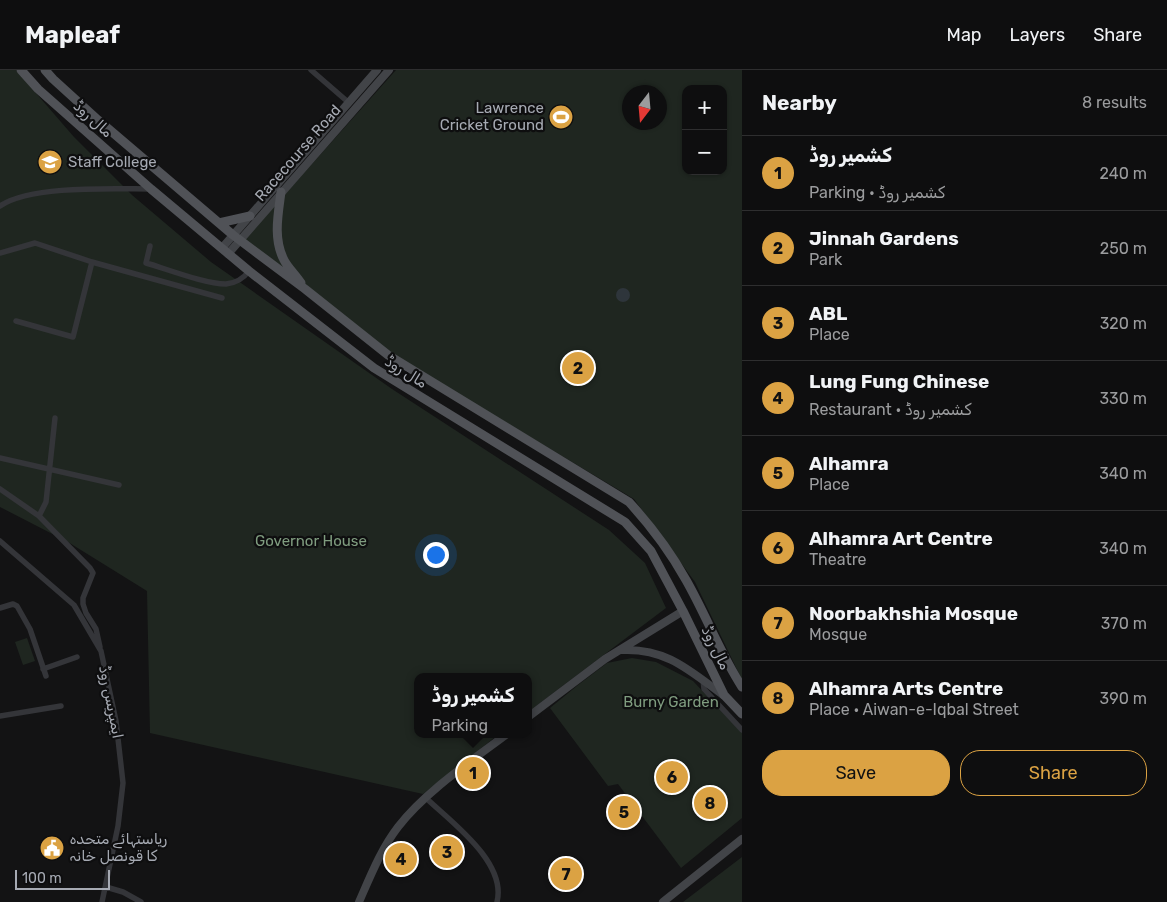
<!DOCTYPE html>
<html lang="en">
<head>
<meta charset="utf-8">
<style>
	:root { --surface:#0e0e0f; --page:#171718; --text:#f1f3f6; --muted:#9b9c9e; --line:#2e2e2f; --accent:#dba243 }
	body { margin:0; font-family:Rubik,"Noto Sans Arabic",sans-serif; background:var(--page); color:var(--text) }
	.controls { position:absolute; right:15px; top:15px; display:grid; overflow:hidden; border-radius:10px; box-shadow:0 1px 4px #0004 }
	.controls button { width:45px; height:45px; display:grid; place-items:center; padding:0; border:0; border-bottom:1px solid var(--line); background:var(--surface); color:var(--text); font:25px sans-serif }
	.compass { position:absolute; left:622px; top:15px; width:45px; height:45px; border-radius:50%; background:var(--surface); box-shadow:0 1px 4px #0004; rotate:196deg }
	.scale { position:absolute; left:15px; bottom:12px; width:95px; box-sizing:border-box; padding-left:5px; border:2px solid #a6aab3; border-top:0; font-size:14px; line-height:18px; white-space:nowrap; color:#a6aab3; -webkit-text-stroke:4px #0e0e0f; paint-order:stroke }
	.you { position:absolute; left:435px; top:484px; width:18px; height:18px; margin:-12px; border:4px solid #fff; border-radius:50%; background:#1a73e8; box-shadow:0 0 0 8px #1a73e833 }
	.badge { display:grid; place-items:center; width:32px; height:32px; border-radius:50%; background:var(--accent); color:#111; font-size:16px; font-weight:700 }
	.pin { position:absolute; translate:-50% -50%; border:2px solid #fff; box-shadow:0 1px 5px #0006 }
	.popup { position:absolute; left:414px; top:603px; width:118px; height:65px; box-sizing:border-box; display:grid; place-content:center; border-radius:10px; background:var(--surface); filter:drop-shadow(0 1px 4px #0005); font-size:16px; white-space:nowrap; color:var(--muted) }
	.popup b { font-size:19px; color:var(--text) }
	.popup::after { content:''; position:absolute; left:50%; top:100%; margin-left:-10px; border:10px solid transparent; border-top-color:var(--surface) }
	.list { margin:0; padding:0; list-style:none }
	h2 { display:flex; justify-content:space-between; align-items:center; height:65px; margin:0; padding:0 20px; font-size:21px }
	h2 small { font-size:16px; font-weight:400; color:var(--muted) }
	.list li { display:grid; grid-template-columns:32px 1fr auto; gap:15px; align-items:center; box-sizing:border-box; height:75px; padding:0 20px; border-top:1px solid var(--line) }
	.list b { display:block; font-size:19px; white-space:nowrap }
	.list p { margin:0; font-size:16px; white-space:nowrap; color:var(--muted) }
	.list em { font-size:16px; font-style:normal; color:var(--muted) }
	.actions { display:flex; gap:10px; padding:15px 20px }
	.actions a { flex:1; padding:11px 0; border:1px solid var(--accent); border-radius:20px; text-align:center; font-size:18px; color:var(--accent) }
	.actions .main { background:var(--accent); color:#111 }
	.map { position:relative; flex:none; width:742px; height:832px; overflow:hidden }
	header { display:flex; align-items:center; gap:30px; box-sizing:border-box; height:70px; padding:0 25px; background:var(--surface); border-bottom:1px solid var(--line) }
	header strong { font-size:24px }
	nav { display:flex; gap:28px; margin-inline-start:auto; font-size:18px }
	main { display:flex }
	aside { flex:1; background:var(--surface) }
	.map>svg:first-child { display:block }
	.green { fill:#1f2620; fill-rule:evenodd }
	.water { fill:#2e353b }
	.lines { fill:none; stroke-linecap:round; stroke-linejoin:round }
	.street { stroke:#343539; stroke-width:5.5 }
	.secondary { stroke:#424448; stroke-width:8 }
	.primary { stroke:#505257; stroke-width:9 }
	.labels { text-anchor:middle; stroke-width:4.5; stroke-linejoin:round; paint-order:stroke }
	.poi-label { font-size:15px; fill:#a6aab3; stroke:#0e0e0f; text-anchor:start }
	.street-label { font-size:15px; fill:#a6aab3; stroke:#0e0e0f }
	.park-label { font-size:15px; fill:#7f9c7f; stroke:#0e0e0f }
</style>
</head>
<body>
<header>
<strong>Mapleaf</strong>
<nav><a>Map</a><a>Layers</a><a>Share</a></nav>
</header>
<main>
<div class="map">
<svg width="742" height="832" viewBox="0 0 742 832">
	<rect width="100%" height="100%" fill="#131314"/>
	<path class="green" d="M0 0H16L74 67 132 125 211 192 392 319 609 460 645 493 666 538 528 642V607H418V664H499L423 724 150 663 147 521 68 472 0 437Z
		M396 0H742V610L695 512 634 429 393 285 244 170ZM686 19H723V101H686ZM630 22H660V52H630Z
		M27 568 35 591 23 595 15 572Z
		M632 588 656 592 693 611 742 663V748L681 798 618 714 608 716 550 638 578 615 607 593Z
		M742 787V832H683Z"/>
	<path class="water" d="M616 225a7 7 0 1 1 14 0a7 7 0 1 1-14 0Z"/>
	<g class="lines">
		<path class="street" d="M311 0 348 32
			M0 136C31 115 112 119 151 119
			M150 176 146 193C167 199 205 214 226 214 235 213 244 208 249 201
			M0 183 35 173 92 192 222 228
			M16 251 73 267 92 192
			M0 388 119 415
			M0 419 39 446 90 498 93 503 83 528V534L86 543 96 559 100 577
			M39 446 46 432 55 348
			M0 471 74 535 101 581 116 651 123 713 118 756 102 832
			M0 538 13 534 17 536 30 559 46 606
			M43 599 77 587
			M703 610 704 619 742 660
			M0 646 61 636
			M426 728C451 752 507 792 497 832
			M106 817 123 822 141 832"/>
		<path class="secondary" d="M222 178 377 0
			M228 184 389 0
			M622 580C666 578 689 600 723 625
			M528 647 605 589 683 541
			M359 832C370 807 381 779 398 757 425 722 471 691 507 664
			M663 832 742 769"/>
		<path class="primary" d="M21 0 38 19 151 119 249 201 374 298 625 452 651 481 683 541 724 625 742 644
			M45 0 53 9 98 50 233 165 305 219 388 285 629 432C650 455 671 483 686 510 706 545 720 583 742 617
			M281 122C278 145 273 169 284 190 288 198 296 205 301 213
			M219 153 250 146"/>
	</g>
	<defs>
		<symbol id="stadium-disc" viewBox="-11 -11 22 22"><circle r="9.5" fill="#dba243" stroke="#0e0e0f"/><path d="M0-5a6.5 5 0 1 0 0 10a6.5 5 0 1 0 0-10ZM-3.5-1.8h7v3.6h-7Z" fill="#fff"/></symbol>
		<symbol id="university-disc" viewBox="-11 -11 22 22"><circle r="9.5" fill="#dba243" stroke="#0e0e0f"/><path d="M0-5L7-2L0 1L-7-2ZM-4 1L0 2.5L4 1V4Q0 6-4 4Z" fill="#fff"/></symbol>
		<symbol id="civic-disc" viewBox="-11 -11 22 22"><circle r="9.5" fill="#dba243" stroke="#0e0e0f"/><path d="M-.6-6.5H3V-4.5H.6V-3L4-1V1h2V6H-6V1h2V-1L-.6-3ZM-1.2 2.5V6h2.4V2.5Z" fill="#fff"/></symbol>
	</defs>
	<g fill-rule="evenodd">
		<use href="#stadium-disc" x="547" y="33" width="28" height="28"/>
		<use href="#university-disc" x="36" y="78" width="28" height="28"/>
		<use href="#civic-disc" x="38" y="764" width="28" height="28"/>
	</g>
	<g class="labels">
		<g class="poi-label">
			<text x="544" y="43" text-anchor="end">Lawrence<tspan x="544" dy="17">Cricket Ground</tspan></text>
			<text x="68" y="97">Staff College</text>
			<text x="70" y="774">ریاستہائے متحدہ<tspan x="70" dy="17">کا قونصل خانہ</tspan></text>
		</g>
		<g class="street-label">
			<text transform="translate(93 49) rotate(42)" y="5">مال روڈ</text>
			<text transform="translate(298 83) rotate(-49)" y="5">Racecourse Road</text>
			<text transform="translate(406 302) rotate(32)" y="5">مال روڈ</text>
			<text transform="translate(716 578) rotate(64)" y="5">مال روڈ</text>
			<text transform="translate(111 632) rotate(79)" y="5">ایمپریس روڈ</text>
		</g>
		<g class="park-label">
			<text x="311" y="476">Governor House</text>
			<text x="671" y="637">Burny Garden</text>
		</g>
	</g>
</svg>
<div class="controls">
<button>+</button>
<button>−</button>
</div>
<svg class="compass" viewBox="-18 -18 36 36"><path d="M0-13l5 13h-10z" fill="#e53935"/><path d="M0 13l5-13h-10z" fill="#9b9c9e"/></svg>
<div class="scale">100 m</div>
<div class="you"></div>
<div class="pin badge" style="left:473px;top:703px">1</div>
<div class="popup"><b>کشمیر روڈ</b>Parking</div>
<div class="pin badge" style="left:578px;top:298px">2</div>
<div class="pin badge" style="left:447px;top:782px">3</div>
<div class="pin badge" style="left:401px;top:789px">4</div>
<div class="pin badge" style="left:624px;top:742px">5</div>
<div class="pin badge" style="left:672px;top:707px">6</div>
<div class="pin badge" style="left:566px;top:804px">7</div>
<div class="pin badge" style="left:710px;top:733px">8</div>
</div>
<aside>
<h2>Nearby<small>8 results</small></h2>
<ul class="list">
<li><span class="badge">1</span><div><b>کشمیر روڈ</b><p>Parking · کشمیر روڈ</p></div><em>240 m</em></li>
<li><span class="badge">2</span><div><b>Jinnah Gardens</b><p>Park</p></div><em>250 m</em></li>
<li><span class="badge">3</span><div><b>ABL</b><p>Place</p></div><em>320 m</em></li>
<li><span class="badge">4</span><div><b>Lung Fung Chinese</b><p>Restaurant · کشمیر روڈ</p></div><em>330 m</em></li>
<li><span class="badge">5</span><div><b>Alhamra</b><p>Place</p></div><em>340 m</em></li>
<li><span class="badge">6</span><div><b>Alhamra Art Centre</b><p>Theatre</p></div><em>340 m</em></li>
<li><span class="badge">7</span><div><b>Noorbakhshia Mosque</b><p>Mosque</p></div><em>370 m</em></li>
<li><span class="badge">8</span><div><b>Alhamra Arts Centre</b><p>Place · Aiwan-e-Iqbal Street</p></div><em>390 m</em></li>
</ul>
<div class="actions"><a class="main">Save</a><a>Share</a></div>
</aside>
</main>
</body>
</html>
